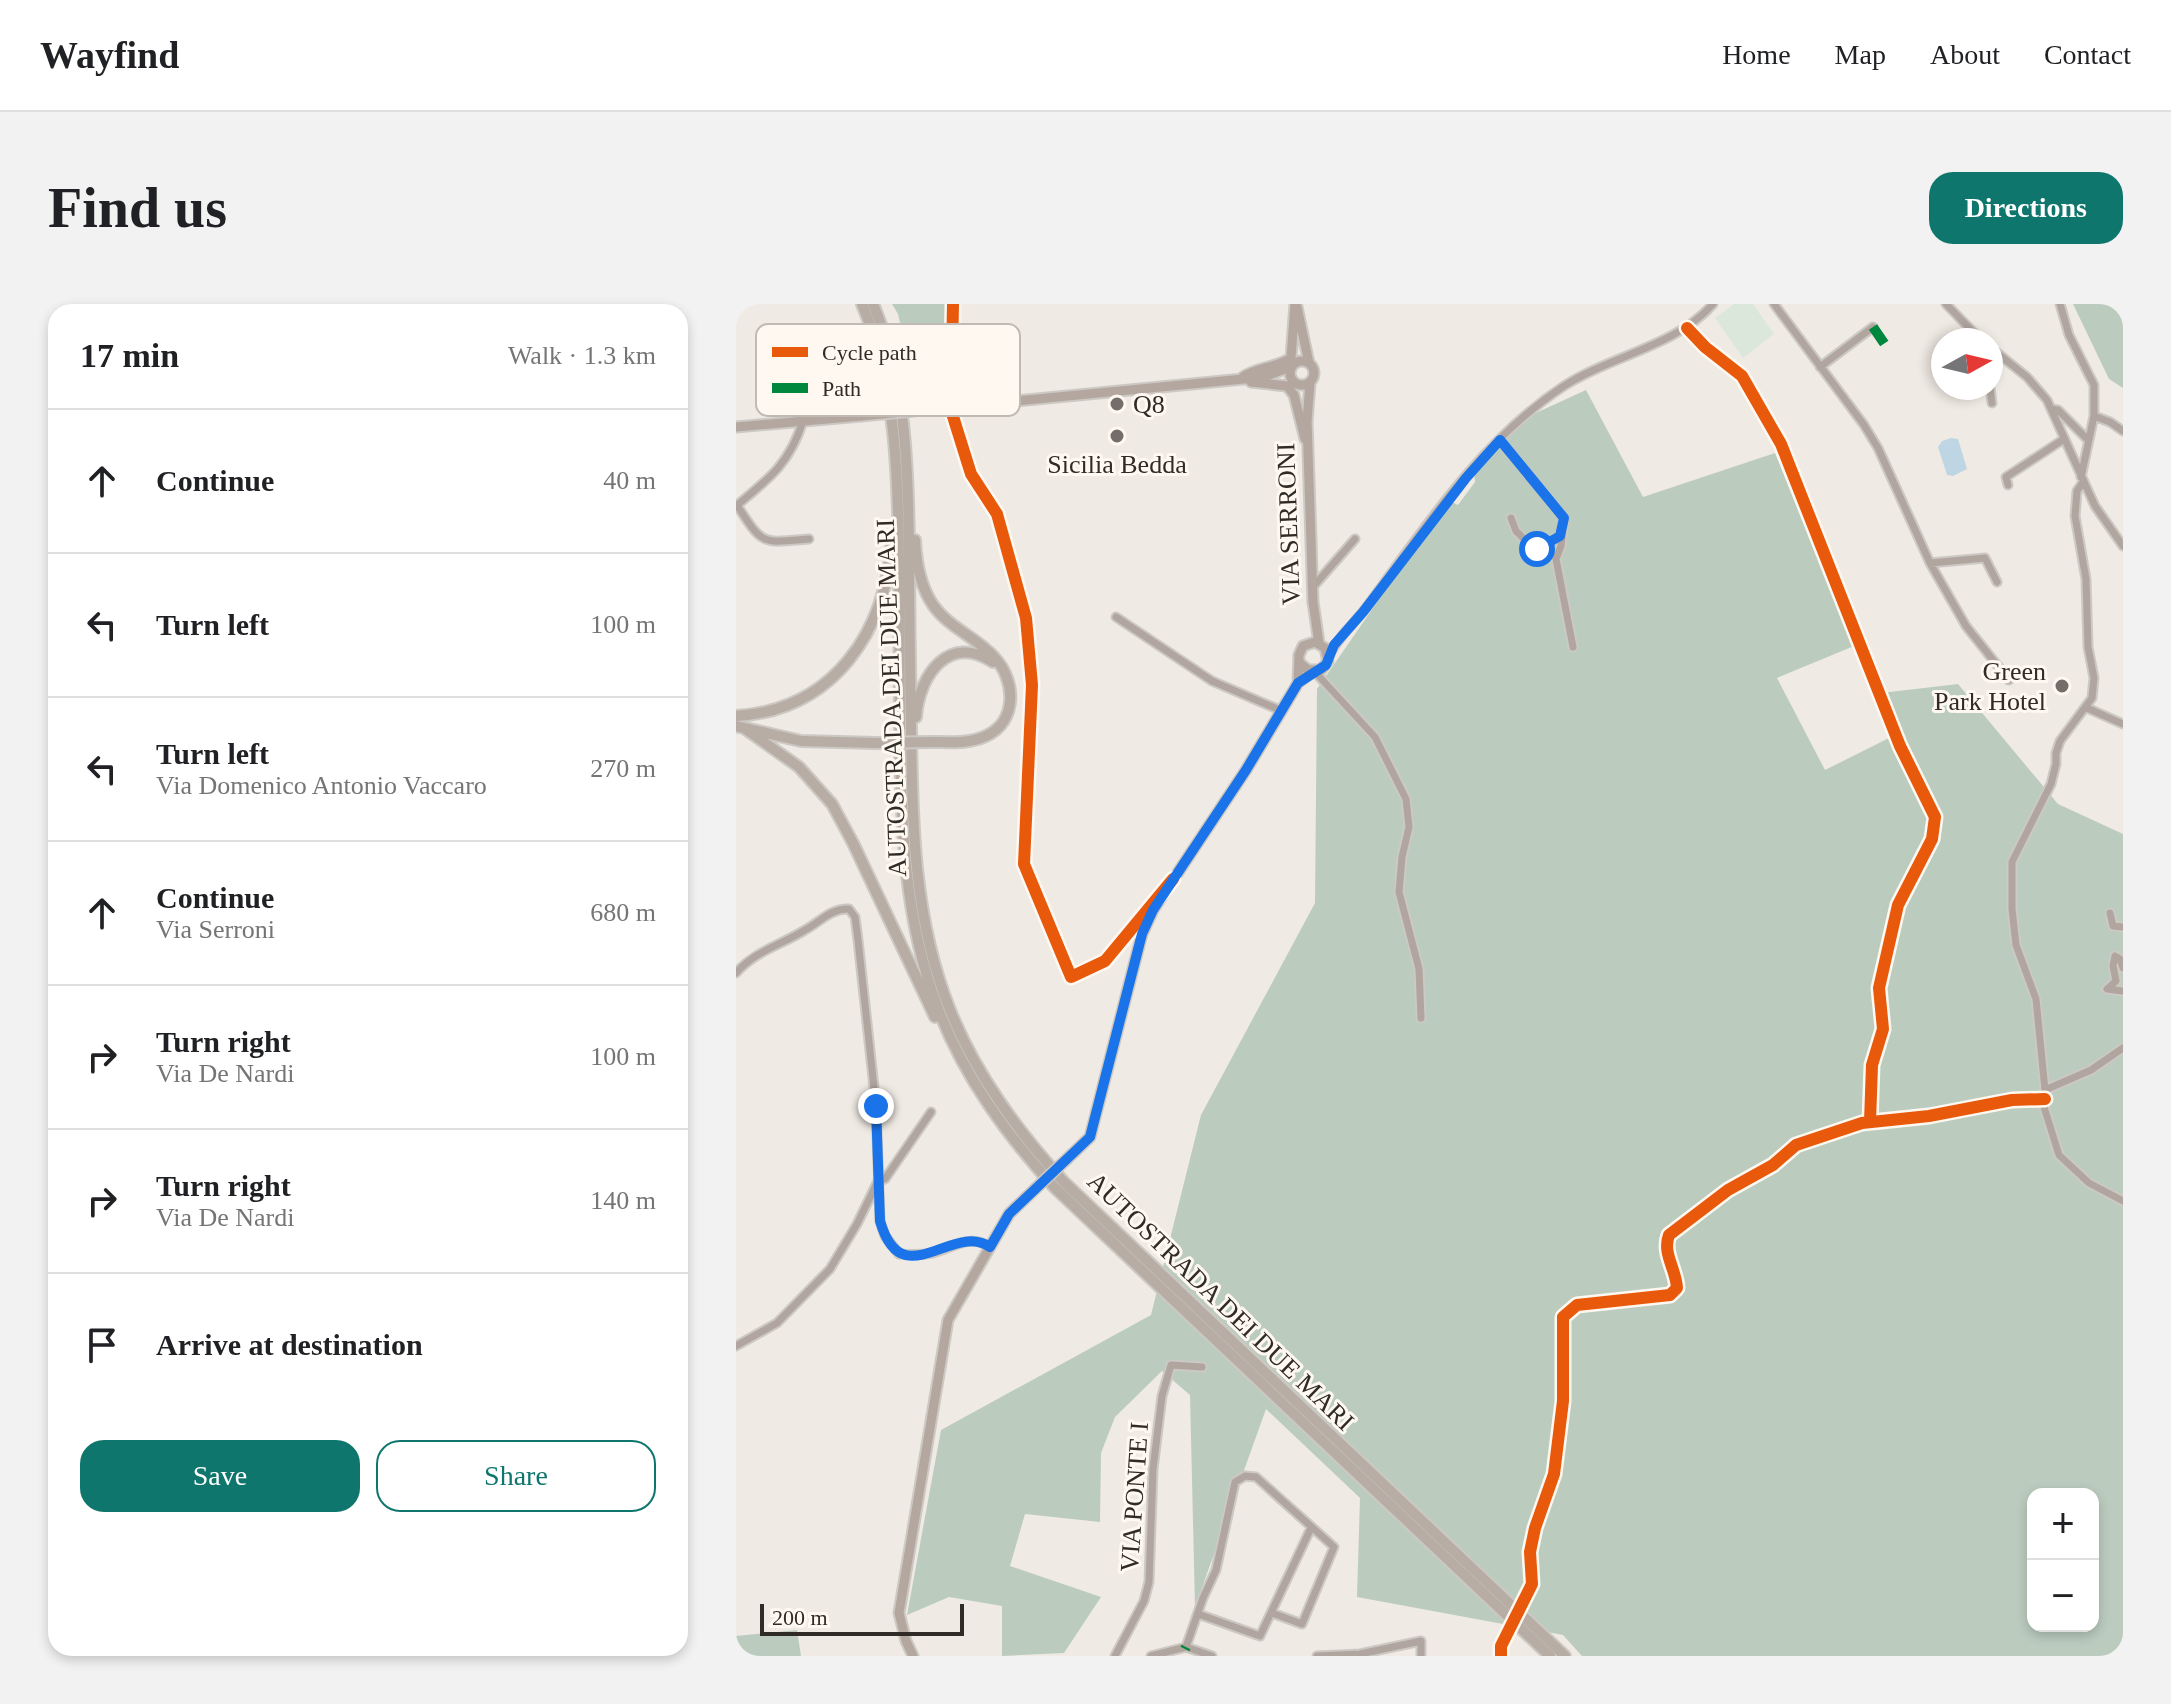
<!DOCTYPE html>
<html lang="en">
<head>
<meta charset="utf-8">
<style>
	:root { --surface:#fff; --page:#f2f2f2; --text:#202124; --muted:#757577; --line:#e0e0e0; --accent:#0f766e }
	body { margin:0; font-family:Georgia,serif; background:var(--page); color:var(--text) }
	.controls { position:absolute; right:24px; bottom:24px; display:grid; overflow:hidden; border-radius:16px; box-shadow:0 4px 12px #0003 }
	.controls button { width:72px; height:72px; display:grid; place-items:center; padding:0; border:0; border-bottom:2px solid var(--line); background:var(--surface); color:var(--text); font:40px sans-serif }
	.compass { position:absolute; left:1195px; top:24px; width:72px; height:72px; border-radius:50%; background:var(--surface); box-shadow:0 4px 12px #0003; rotate:82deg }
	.scale { position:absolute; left:24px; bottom:20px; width:204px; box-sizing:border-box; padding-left:8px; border:4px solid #2f2b27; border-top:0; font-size:22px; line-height:28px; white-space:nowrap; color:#2f2b27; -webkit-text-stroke:6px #fff8f1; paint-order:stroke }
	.stop { position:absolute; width:24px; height:24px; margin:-18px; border:6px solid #1a73e8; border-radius:50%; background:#fff }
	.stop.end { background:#1a73e8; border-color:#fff; box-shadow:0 2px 8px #0008 }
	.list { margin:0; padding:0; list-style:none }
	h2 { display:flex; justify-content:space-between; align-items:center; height:104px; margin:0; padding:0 32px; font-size:34px }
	h2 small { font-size:26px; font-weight:400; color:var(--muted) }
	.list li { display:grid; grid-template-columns:52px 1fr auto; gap:24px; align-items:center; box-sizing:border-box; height:144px; padding:0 32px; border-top:2px solid var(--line) }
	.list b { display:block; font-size:30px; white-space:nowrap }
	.list p { margin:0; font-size:26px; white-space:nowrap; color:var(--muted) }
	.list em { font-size:26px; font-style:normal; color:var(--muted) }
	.actions { display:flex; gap:16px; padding:24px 32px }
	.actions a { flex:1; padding:18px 0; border:2px solid var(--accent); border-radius:24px; text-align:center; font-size:28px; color:var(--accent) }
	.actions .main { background:var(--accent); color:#fff }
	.icon { flex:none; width:44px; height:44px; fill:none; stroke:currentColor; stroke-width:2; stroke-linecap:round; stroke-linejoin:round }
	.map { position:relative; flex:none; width:1387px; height:1352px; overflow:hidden; border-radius:24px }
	header { display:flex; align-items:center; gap:48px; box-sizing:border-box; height:112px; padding:0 40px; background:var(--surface); border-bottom:2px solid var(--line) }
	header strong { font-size:38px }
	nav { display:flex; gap:44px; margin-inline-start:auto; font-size:28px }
	.intro { display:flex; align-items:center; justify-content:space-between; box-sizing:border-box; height:192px; padding:0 48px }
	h1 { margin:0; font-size:56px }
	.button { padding:20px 36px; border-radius:24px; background:var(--accent); color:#fff; font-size:28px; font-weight:700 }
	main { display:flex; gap:48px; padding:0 48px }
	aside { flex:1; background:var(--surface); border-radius:24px; box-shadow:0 4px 12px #0003 }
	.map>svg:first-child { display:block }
	.green { fill:#dce7dc }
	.forest { fill:#bbccbf; fill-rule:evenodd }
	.water { fill:#bed6e4 }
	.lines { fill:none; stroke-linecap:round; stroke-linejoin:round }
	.minor-casing { stroke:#ccc8c3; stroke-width:11 }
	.major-casing { stroke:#ccc8c3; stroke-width:13 }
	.highway-casing { stroke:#ccc8c3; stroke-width:14 }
	.minor { stroke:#b1a69f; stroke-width:7 }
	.major { stroke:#b4a79f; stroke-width:9 }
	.highway { stroke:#b7ada4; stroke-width:10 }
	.major-bridge-casing { stroke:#ccc8c3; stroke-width:13; stroke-linecap:butt }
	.highway-bridge-casing { stroke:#ccc8c3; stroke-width:14; stroke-linecap:butt }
	.major-bridge { stroke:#b4a79f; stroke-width:9 }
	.highway-bridge { stroke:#b7ada4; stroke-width:10 }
	.quiet { stroke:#00873e; stroke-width:10; stroke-dasharray:20 10; stroke-linecap:butt }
	.cycleway-casing { stroke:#fff8f1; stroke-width:17 }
	.cycleway { stroke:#e8590c; stroke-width:12 }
	.route { stroke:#1a73e8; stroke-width:10 }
	.poi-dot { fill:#736e69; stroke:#fff8f1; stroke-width:3 }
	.labels { text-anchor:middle; stroke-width:6; stroke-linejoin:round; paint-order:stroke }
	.poi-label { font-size:26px; fill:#2f2b27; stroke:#fff8f1; text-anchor:start }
	.street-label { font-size:26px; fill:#2f2b27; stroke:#fff8f1 }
	.key { fill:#fff8f1; stroke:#c1bab4; stroke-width:2 }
	.key-label { font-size:22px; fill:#2f2b27 }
</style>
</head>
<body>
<header>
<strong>Wayfind</strong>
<nav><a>Home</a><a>Map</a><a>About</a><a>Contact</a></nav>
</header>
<div class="intro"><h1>Find us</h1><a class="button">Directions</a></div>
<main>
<aside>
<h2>17 min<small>Walk · 1.3 km</small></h2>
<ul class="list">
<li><svg class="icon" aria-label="ahead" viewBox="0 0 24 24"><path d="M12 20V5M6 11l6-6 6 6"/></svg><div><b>Continue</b></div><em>40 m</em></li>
<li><svg class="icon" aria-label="left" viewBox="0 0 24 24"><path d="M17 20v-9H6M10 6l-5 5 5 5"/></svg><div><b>Turn left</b></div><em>100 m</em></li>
<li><svg class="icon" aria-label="left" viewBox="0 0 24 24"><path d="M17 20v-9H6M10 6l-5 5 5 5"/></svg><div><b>Turn left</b><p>Via Domenico Antonio Vaccaro</p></div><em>270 m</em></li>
<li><svg class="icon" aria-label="ahead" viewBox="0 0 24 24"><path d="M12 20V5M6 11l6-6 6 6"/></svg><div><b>Continue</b><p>Via Serroni</p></div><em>680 m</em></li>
<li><svg class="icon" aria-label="right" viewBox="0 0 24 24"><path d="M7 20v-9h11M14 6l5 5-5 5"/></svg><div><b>Turn right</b><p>Via De Nardi</p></div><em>100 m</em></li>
<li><svg class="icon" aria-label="right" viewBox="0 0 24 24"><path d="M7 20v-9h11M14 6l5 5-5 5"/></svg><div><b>Turn right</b><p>Via De Nardi</p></div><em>140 m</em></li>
<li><svg class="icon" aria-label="arrive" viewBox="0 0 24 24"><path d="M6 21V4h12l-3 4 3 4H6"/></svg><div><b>Arrive at destination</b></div></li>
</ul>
<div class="actions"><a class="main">Save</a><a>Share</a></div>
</aside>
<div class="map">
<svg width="1387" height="1352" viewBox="0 0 1387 1352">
	<rect width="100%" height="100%" fill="#f0eae4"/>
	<path class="green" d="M998 0H1017L1038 30 1007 54 979 14Z"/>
	<path class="forest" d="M156 0H214L212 72 177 74 162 10Z
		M1337 0H1387V84L1373 75Z
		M850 86 907 193 1039 149 1118 342 1041 374 1089 466 1157 432 1145 389 1222 380 1322 500 1387 530V1352H846L827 1331 621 1293 624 1194 530 1105 459 1303 454 1091 426 1067 379 1113 365 1149 364 1218 289 1210 274 1262 365 1293 328 1349 266 1352V1302L213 1293 171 1311 205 1126 415 1011 465 811 579 599 581 385 673 252 716 198 722 201 739 178 738 168 791 113ZM1297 1190H1357V1322H1297Z
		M61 1326 65 1352H0V1332Z"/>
	<path class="water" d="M1215 134 1222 135 1231 165 1217 172 1211 171 1202 143 1206 137Z"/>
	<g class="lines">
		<defs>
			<path id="minor" d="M217 0 215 106 235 170 261 210 290 314 296 381 288 560 335 673 369 657 419 596
				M1038 0 1128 121 1142 144 1194 259 1249 254 1261 278
				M1210 0 1245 36
				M1324 0 1333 31 1358 81V112L1345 173
				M951 24 969 43 1006 72 1045 140 1164 442 1199 513 1196 535 1162 601 1143 684 1147 725 1136 761 1134 818
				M1255 44 1291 73 1311 96 1359 202 1387 242
				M1084 63 1137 23
				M1254 84 1256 99
				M1316 105 1322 106 1352 136
				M1358 112 1374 118 1387 127
				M764 136 828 214 825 242 820 255 837 343
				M1347 178 1341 187 1339 212 1350 275 1352 343 1358 374 1356 394 1324 437 1320 449V460L1315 480 1276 558V605L1280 641 1300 695 1309 786 1308 803 1323 851 1353 879 1387 897
				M1272 181 1270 173 1328 135
				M1 201C27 242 26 239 73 235
				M0 202C33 175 54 159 67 117
				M775 214 780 227 797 244H804L824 232
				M1194 259 1230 322 1273 376
				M576 284 619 235
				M380 313 476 377 546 407
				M592 353C602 333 620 318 633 300 689 223 747 135 828 82 876 51 939 43 977 0
				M579 368 639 433 670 495 673 523 666 553 663 588 683 665 685 714
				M1351 404 1387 420
				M1374 609 1377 622 1387 623
				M1387 664 1384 655 1379 652 1377 662 1380 677 1371 685 1387 687
				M0 669C19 647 45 641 69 626 84 618 95 604 113 605L119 613 122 636 140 802 144 917 149 932 163 950C175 951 185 951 197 949 217 944 234 929 254 943
				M1309 786 1355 766 1387 744
				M0 1042 41 1019 94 965 121 920 142 877 149 875 195 808
				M787 1302 796 1280 794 1248 799 1224 818 1170 827 1097V1013L841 1001 934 991 941 984C940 965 926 949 933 931L992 886 1037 861 1060 841 1126 819 1193 812 1276 796 1309 795
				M462 1310 524 1332 575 1224
				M450 1343 467 1294 480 1266 499 1178 509 1172 520 1173 598 1243 566 1320 536 1309
				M379 1352 408 1297 413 1278 417 1165 426 1092 435 1061 466 1063
				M415 1352 450 1343 476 1352
				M581 1352 624 1350 685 1337V1352
				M765 1352V1342L774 1325"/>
			<path id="major" d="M561 3 573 59
				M554 69a12 12 0 1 1 24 0a12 12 0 1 1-24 0Z
				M507 73C521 63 540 64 555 54L559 0
				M515 78 551 82 558 91 569 135
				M574 79 571 117 577 298 583 339
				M208 104 528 73 556 62
				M0 123 125 112
				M562 379 563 351 567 342 579 338 589 344 592 357 585 366H572L565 360
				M331 855 354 833 406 630 417 606 510 466 562 379 576 368
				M177 1352 170 1337 163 1309 212 1016 273 910 299 885"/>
			<path id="highway" d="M126 0C160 82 162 168 163 256 163 313 164 370 164 426 165 522 168 617 203 707 229 774 271 831 319 884L814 1352
				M137 0C170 78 172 161 173 244 173 305 174 365 175 426 176 522 178 616 214 706 240 771 281 826 327 877L829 1352
				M179 236C180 258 184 282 197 301 213 324 240 333 258 353 280 376 282 417 250 432 233 440 213 438 195 438
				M0 412C99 406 150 327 156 235
				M180 413C183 371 213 329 257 358
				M0 422 65 437 140 439
				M8 424 63 463 96 500 117 539 199 713"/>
		</defs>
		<use href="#minor" class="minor-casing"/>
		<use href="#major" class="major-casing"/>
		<use href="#highway" class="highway-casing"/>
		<use href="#minor" class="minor"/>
		<use href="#major" class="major"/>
		<use href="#highway" class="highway"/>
		<defs>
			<path id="major-bridge" d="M125 112 208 104
				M299 885 331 855"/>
			<path id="highway-bridge" d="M140 439 195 438"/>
		</defs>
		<use href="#major-bridge" class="major-bridge-casing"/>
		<use href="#highway-bridge" class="highway-bridge-casing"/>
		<use href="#major-bridge" class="major-bridge"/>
		<use href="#highway-bridge" class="highway-bridge"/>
		<path class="quiet" d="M1137 23 1150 42 1155 40
			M449 1345 450 1343"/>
		<defs>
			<path id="cycleway" d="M217 0 215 106 235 170 261 210 290 314 296 381 288 560 335 673 369 657 437 575
				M951 24 969 43 1006 72 1045 140 1164 442 1199 513 1196 535 1162 601 1143 684 1147 725 1136 761 1134 818
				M765 1352V1342L796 1280 794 1248 799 1224 818 1170 827 1097V1013L841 1001 934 991 941 984C940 965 926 949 933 931L992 886 1037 861 1060 841 1126 819 1193 812 1276 796 1309 795"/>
		</defs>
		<use href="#cycleway" class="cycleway-casing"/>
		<use href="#cycleway" class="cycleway"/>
	</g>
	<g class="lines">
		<path class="route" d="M140 802 144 917C166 993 216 917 254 943L273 910 354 833 406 630 417 606 510 466 562 379 590 361 598 341 627 308 730 174 764 136 828 214 824 232 801 245"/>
	</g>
	<g class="poi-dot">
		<circle cx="381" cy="100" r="8"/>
		<circle cx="381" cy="132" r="8"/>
		<circle cx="1326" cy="382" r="8"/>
	</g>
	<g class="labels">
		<g class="poi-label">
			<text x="397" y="109">Q8</text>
			<text x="381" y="169" text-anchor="middle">Sicilia Bedda</text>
			<text x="1310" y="376" text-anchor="end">Green<tspan x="1310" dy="30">Park Hotel</tspan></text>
		</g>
		<g class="street-label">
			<text transform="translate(552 220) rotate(-92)" y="9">VIA SERRONI</text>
			<text transform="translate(155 394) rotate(-92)" y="9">AUTOSTRADA DEI DUE MARI</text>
			<text transform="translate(485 997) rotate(44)" y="9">AUTOSTRADA DEI DUE MARI</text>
			<text transform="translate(398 1193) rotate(-86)" y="9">VIA PONTE I</text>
		</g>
	</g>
	<rect x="20" y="20" width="264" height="92" rx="12" class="key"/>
	<rect x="36" y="43" width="36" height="10" fill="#e8590c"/>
	<rect x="36" y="79" width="36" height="10" fill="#00873e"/>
	<g class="key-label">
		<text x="86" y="56">Cycle path</text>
		<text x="86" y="92">Path</text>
	</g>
</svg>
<div class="controls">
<button>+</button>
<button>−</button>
</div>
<svg class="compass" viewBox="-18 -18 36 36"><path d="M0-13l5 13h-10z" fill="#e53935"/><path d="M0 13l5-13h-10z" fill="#757577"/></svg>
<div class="scale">200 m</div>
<div class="stop" style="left:801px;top:245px"></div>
<div class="stop end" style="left:140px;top:802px"></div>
</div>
</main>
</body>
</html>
